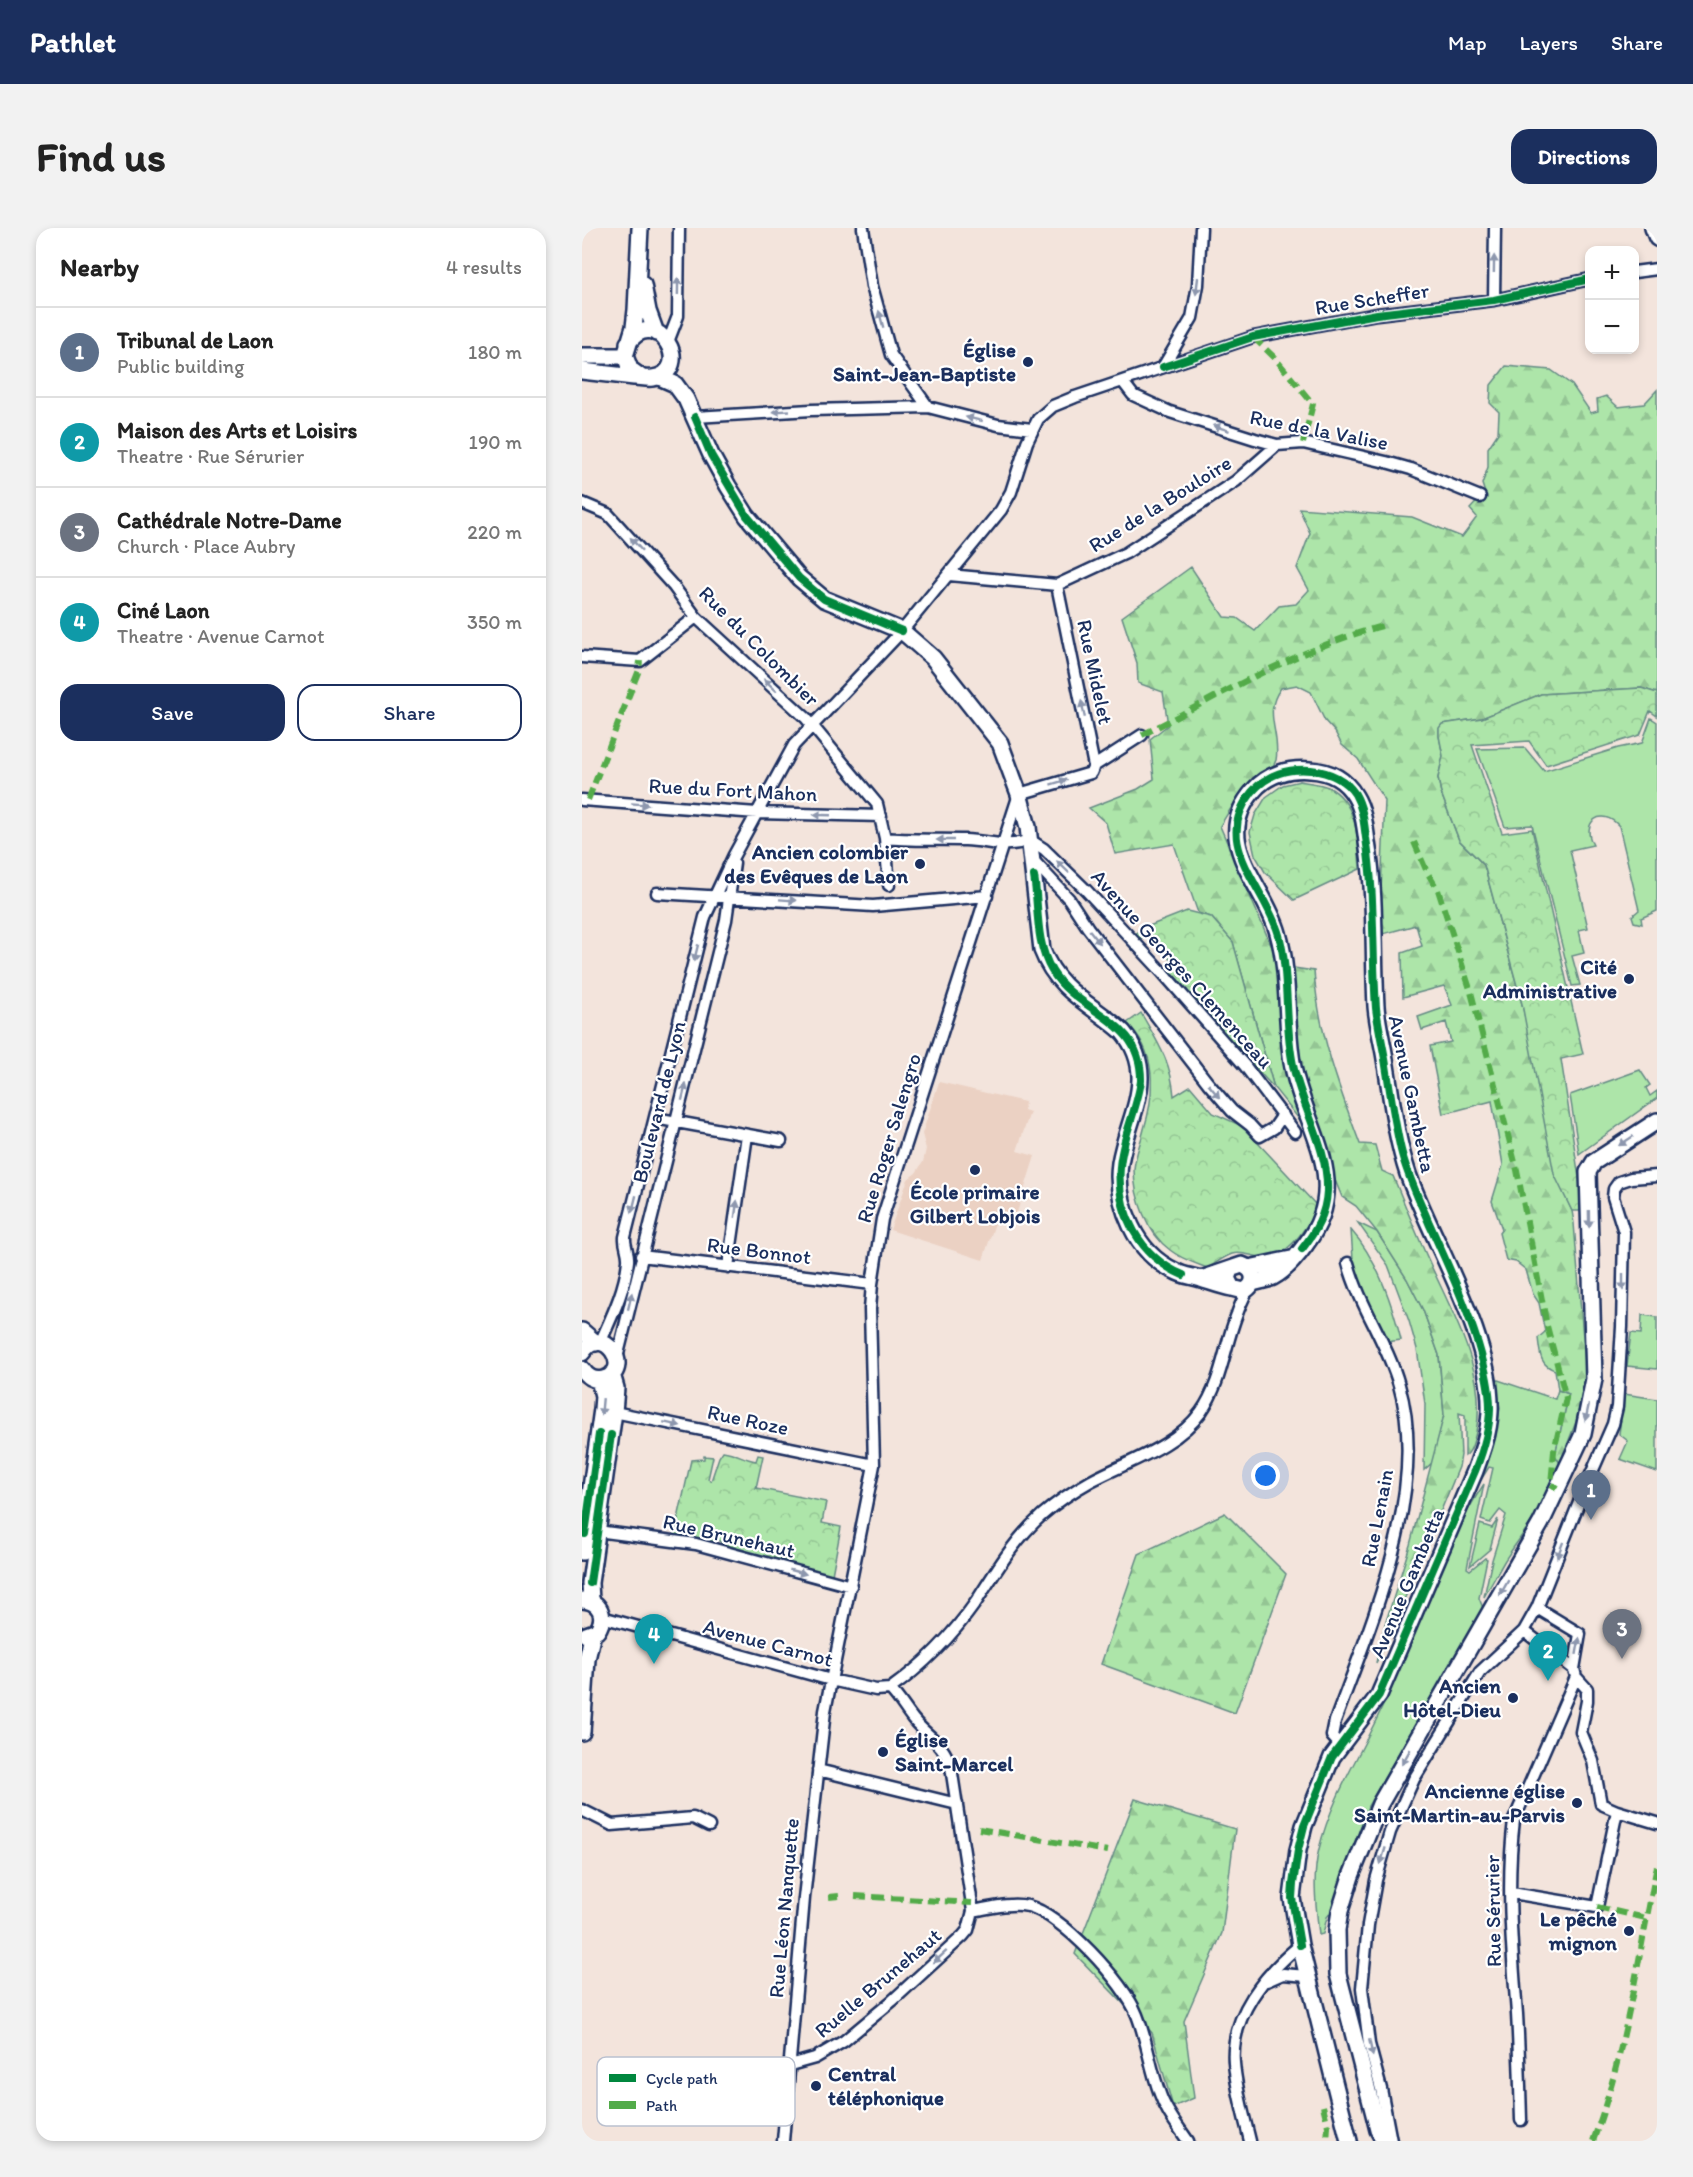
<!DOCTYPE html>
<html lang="en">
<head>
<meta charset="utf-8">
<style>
	:root { --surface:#fff; --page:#f2f2f2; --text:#222; --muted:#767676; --line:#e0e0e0; --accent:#1b2f5e }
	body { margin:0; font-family:Itim,sans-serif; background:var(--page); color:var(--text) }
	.controls { position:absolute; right:18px; top:18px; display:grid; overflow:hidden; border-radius:12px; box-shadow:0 3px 9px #0003 }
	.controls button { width:54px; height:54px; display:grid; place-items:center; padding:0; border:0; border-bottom:2px solid var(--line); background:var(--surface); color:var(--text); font:30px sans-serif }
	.you { position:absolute; left:684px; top:1248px; width:21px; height:21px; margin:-15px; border:4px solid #fff; border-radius:50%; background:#1a73e8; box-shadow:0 0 0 9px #1a73e833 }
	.badge { display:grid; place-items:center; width:39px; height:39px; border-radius:50%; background:var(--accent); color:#fff; font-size:20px; font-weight:700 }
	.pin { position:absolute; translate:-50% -50px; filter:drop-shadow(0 2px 3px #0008) }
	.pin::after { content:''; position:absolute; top:32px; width:21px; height:18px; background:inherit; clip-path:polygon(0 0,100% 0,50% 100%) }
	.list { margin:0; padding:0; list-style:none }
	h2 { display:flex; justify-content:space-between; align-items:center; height:78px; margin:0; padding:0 24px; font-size:26px }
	h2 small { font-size:20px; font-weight:400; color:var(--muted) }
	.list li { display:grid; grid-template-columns:39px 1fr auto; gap:18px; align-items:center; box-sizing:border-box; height:90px; padding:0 24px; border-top:2px solid var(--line) }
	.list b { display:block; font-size:22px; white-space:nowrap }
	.list p { margin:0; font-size:20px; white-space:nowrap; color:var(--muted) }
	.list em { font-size:20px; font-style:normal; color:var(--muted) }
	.actions { display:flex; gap:12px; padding:18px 24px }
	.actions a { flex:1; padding:14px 0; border:2px solid var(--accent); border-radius:18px; text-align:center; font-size:21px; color:var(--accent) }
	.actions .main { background:var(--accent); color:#fff }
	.map { position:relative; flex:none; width:1075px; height:1913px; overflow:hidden; border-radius:18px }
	header { display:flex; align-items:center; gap:36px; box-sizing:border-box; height:84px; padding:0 30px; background:var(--accent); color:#fff }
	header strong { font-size:28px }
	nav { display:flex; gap:33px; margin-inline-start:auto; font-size:21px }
	.intro { display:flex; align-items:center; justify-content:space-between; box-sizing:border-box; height:144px; padding:0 36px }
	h1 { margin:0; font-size:42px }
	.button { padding:15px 27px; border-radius:18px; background:var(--accent); color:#fff; font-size:21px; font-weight:700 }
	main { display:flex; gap:36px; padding:0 36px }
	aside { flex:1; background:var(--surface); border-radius:18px; box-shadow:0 3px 9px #0003 }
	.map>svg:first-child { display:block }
	.built { fill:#ebd1c3 }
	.grass { fill:#ade5a9; stroke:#648a84; stroke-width:1.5 }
	.forest { fill:url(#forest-firs); stroke:#648a84; stroke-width:1.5 }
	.park { fill:url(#park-crowns); stroke:#648a84; stroke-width:1.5 }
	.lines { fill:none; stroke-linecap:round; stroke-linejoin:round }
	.street-casing { stroke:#1b2f5e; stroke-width:15 }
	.secondary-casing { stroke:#1b2f5e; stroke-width:20 }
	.street { stroke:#fff; stroke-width:10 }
	.secondary { stroke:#fff; stroke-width:15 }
	.quiet { stroke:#52ab49; stroke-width:6; stroke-dasharray:12 6; stroke-linecap:butt }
	.cycleway-casing { stroke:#fff; stroke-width:11 }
	.cycleway { stroke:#00873e; stroke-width:8 }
	.oneway { fill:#8d97ae }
	.poi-dot { fill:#1b2f5e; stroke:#fff; stroke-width:2 }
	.labels { text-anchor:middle; stroke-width:4.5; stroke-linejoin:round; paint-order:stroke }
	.street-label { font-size:21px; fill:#1b2f5e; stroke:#fff }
	.poi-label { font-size:21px; font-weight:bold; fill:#1b2f5e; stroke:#fff; text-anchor:end }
	.key { fill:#fff; stroke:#bbc1cf; stroke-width:1.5 }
	.key-label { font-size:16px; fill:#1b2f5e }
</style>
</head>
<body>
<header>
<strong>Pathlet</strong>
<nav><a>Map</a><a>Layers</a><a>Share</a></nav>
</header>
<div class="intro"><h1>Find us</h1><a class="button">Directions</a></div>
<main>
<aside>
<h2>Nearby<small>4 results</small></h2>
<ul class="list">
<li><span class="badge" style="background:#5c6f8a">1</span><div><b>Tribunal de Laon</b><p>Public building</p></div><em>180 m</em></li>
<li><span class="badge" style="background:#0f9aa8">2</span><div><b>Maison des Arts et Loisirs</b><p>Theatre · Rue Sérurier</p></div><em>190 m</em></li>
<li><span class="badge" style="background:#6b7280">3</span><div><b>Cathédrale Notre-Dame</b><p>Church · Place Aubry</p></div><em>220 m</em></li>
<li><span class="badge" style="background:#0f9aa8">4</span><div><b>Ciné Laon</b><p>Theatre · Avenue Carnot</p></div><em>350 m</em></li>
</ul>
<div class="actions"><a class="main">Save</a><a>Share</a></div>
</aside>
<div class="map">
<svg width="1075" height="1913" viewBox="0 0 1075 1913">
	<defs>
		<pattern id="forest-firs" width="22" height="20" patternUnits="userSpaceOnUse" patternTransform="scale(1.5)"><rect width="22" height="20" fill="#ade5a9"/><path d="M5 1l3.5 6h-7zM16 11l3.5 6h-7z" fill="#94c594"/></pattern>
		<pattern id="park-crowns" width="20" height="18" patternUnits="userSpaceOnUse" patternTransform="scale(1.5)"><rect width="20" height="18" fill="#ade5a9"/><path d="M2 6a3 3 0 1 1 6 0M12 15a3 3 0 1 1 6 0" fill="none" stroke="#94c594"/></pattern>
	</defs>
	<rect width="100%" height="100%" fill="#f3e4dc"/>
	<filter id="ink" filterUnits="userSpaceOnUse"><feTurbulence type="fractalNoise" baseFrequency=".0167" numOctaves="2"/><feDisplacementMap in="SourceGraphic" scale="12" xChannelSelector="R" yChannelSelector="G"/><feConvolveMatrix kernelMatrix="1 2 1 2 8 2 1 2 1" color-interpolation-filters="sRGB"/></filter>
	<g filter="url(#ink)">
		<path class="built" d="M357 854 443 874 442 882 448 884 435 923 453 928 431 997 414 992 401 1032 308 1002 326 951 334 945 341 934 344 921 340 906Z"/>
		<path class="grass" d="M1069 490 1075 494V683L1059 690 1060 696 1052 694 1050 688 1057 682 1037 598C1020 579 998 593 1011 617L988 622 1006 700 997 702 1002 725 990 728 998 757 990 758 950 597 923 599 895 521 943 520 962 543 1036 520 1060 515Z
			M1058 842 1068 857 1064 860 1068 868 1075 863V870L997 926 988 867Z
			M776 995 795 1004 825 1051 841 1082 857 1127 862 1187 851 1234 842 1242 843 1176 835 1121 827 1093 806 1037Z
			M769 1002C795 1031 810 1075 819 1112L804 1114 772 1046Z
			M1060 1087 1075 1089V1141L1045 1138 1049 1105 1059 1106Z
			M913 1151 973 1171 976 1162 987 1166 973 1227 978 1235C968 1273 944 1300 923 1332 916 1344 909 1357 902 1369L910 1332 924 1287 918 1282 908 1295 899 1292 911 1240 907 1239 897 1255 895 1254 913 1211 918 1180Z
			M1042 1166 1075 1171V1244L1038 1231 1046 1213 1037 1206Z
			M902 1256 885 1340 888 1342 903 1330 905 1331 897 1370 901 1380 786 1578 750 1683 745 1689 741 1706 737 1707C734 1678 730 1649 737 1621 750 1567 782 1521 804 1471 836 1400 858 1322 902 1256Z
			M916 1291 908 1321 888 1338 898 1296 910 1300Z"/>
		<path class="forest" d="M924 138 969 142 990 157 1009 185 1016 183 1015 171 1024 168 1036 179 1062 176 1075 162V465L1059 460 959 466 900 490 861 496 857 501V508L861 528 856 550 859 565 877 612 902 637 940 776 982 965 990 983 992 995 1004 1148 994 1194 978 1235 973 1227 987 1166 976 1162 973 1142C957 1137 958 1124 956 1110L963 1104 957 1075 951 1066 944 1042 934 1034 924 1032 917 1005 920 1001 910 973 921 937 910 873 861 886 848 818 869 814 864 794 840 802 836 789 870 777 862 758 821 769 820 725 840 718 834 697 797 707 803 573 776 531 760 517 753 504 743 493 729 464 715 457 699 460C680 485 699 504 694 532 691 544 677 544 670 552 658 563 647 584 638 598L698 738 732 743C736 803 757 860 778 916L793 917 800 943 811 948C823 977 834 1005 847 1033 870 1085 906 1144 894 1204 892 1212 890 1223 883 1228V1187L877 1185 879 1227 877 1239 815 1389 794 1435 802 1400 828 1317 862 1187 857 1127 841 1082 825 1051 795 1004 774 978 760 969 746 935 721 896 692 860 651 714 629 689 616 685 592 616 533 626 524 595 507 580 556 561 572 551 568 511 586 497 581 464 556 455 555 435 540 389 609 339 642 389 655 390 673 403 697 378 714 376 727 362 715 340 728 305 717 280 830 289 880 309 895 289 888 281 903 265 900 256 906 239V220L916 205 917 184 908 175 909 157Z
			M643 1285 704 1346 653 1485 519 1436 557 1326Z
			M553 1571 653 1601 640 1705 602 1793 612 1870 591 1879 570 1805 493 1726Z"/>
		<path class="park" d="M1059 460 1075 465V488L1068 483 1058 507 964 537 947 513 890 517 920 605 950 601 1001 826 979 831 1002 983H990L972 946 940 776 902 637 877 612 859 565 856 550 861 528 857 508V500L860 496 900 490 959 466Z
			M718 553C726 555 738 555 746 559 776 574 776 612 778 641L712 672 683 644 673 627 668 604 673 587 684 569 701 557Z
			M605 683 629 689 651 714 692 860 586 744 589 732 566 710H557L552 706 562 700Z
			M559 785C576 815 589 833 592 868L608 858 631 885 660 898 736 979C724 1000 706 1032 678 1029 668 1028 660 1023 650 1026 641 1029 633 1036 625 1040 612 1035 599 1031 588 1022 565 1005 552 970 552 941 553 928 559 914 562 901 573 865 575 823 545 795Z
			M141 1223C155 1225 161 1231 174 1233L176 1227 181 1228 174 1260 244 1274 240 1295 259 1299 250 1347 142 1317 135 1311 129 1315 92 1309 109 1232 122 1231V1228L131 1229 126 1251 129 1253 137 1229Z"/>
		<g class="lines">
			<defs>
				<path id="street" d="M281 0 290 58 309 127 346 179
					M1052 44 1075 41
					M912 72 913 0
					M86 114 96 88 97 0
					M581 139 610 90 616 57 619 0
					M541 154 551 167 588 184 673 211 695 217 721 215 804 234 829 241 898 269
					M113 189 229 182 346 179 416 197 450 201
					M0 275 26 286 92 359 114 389 224 490 295 576 303 610 307 657
					M367 347 475 357 544 325 654 253 695 217
					M475 357 512 538
					M0 429 58 433 114 389
					M512 538 560 507
					M0 572 175 585 299 588
					M303 610C330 613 356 611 383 612 408 613 423 621 448 612L462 621 504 662 581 745 663 838 713 904
					M450 631 487 671 506 700 626 855 650 883 668 897 678 908 692 900 701 887
					M75 665 291 678 405 668
					M73 890 199 913
					M59 1028 290 1056
					M146 1039 165 907
					M18 1115C30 1088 43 1062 46 1033 47 1024 42 1017 43 1009L123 689 152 627 212 517 320 403 419 282 429 264 445 214 456 191 471 178 493 169 671 109 795 86 912 72 1008 51
					M35 1130 144 692 152 635
					M32 1184 292 1237
					M15 1303 114 1316 269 1358
					M955 1380 1000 1267 1031 1196 1035 1179 1040 1099 1042 1004 1031 969 1032 961 1037 954 1049 950 1075 948
					M20 1389 249 1452 294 1462 308 1461
					M942 1403 992 1441
					M308 1461C342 1437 370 1408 394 1374 414 1343 432 1312 460 1287 475 1274 491 1263 509 1253 546 1233 593 1220 619 1184 640 1154 642 1119 655 1086 658 1077 662 1069 666 1061
					M758 1517 750 1508 753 1493C789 1395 848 1262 817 1157 805 1114 778 1079 766 1035
					M236 1542 375 1576
					M0 1582 30 1597 111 1590 127 1598
					M1035 1583 1075 1595
					M391 1683C408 1680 428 1674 446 1678 480 1687 542 1754 555 1787 565 1812 568 1840 578 1866 584 1884 596 1898 606 1913
					M685 1753 701 1746 725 1748
					M208 1837 233 1830 262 1813 310 1773 381 1708 386 1702 391 1683 369 1539C360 1512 347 1511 331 1491 323 1481 317 1470 308 1461
					M939 1892C938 1856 937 1821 935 1786 930 1722 924 1656 932 1592L994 1449
					M201 1913 222 1670 243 1483 292 1237 288 1081 290 1056 300 991 437 566 509 545 512 538
					M668 1913C662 1888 654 1861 652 1835 648 1788 683 1746 718 1717
					M809 1913 799 1861 787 1816 780 1760 786 1697 794 1652 808 1604 832 1551 898 1444 942 1403 955 1380 998 1406 992 1441 994 1449 1005 1461V1473L999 1504 1011 1533 1019 1576 1035 1583 1015 1679 930 1665"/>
				<path id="secondary" d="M58 0 54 82 52 99 43 128 48 141 59 149
					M1071 0 1075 10
					M61 57 66 83 74 105
					M0 128H43
					M0 143C17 145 35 147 52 149 58 149 65 151 71 150 114 143 75 75 46 115
					M77 149 93 156 104 171 129 227 146 258 165 288 217 350 242 371 320 403 351 430 418 515 437 566 446 599 460 722C476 764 510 776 541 804 577 848 546 887 538 935 535 956 540 979 549 998 558 1017 573 1034 593 1043 601 1048 610 1048 619 1051 629 1054 639 1058 650 1060
					M667 1040 709 1031
					M619 1051 660 1037C674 1042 675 1056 662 1063L650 1060 645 1050 648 1042
					M671 1055C677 1053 685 1052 691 1049 703 1043 716 1027 724 1016 772 953 721 899 710 834 703 792 708 747 696 705 682 655 627 613 672 562 686 546 707 540 728 542 747 543 763 551 773 568 781 581 783 598 785 614 794 668 791 723 794 778 795 793 799 809 802 825 809 865 813 907 826 946 851 1016 911 1109 908 1184 907 1205 900 1224 893 1243L797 1467 750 1529 722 1598 716 1622 710 1670 718 1717 767 1913
					M0 1103 14 1115
					M0 1125C21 1092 54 1144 21 1151 11 1153 5 1149 0 1141
					M0 1324 20 1181 21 1168 17 1152
					M0 1372C18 1373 25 1388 15 1403L4 1407
					M9 1373 8 1355 32 1184 34 1160 30 1146
					M0 1504 5 1431 11 1405
					M802 1913 796 1902 756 1746 755 1702 758 1683 769 1648 798 1576 959 1295 1001 1206 1012 1151 1006 944 1012 934 1075 893"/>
			</defs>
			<use href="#street" class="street-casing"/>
			<use href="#secondary" class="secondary-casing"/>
			<use href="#street" class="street"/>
			<use href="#secondary" class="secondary"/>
			<path class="quiet" d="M671 109 693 130 731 176 721 215
				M560 507C638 467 715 421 800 398
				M6 572 57 442 58 433
				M832 614 845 644 856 662 889 764 935 942 965 1098 984 1170 972 1223 969 1256 975 1260
				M397 1601 526 1623
				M273 1668 390 1675
				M247 1669 257 1668
				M1015 1679 1064 1690
				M741 1878 746 1898 745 1913
				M1011 1913C1044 1825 1056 1729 1075 1638"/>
			<defs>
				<path id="cycleway" d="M581 139 671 109 795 86 912 72 1008 51
					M113 189 129 227 165 288 217 350 242 371 320 403
					M452 648C457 679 453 715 470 743 497 787 560 789 559 853 555 882 540 910 538 939 534 984 558 1029 601 1047
					M3 1306 17 1206
					M8 1355 29 1207
					M718 1717 710 1670 711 1656 716 1622 722 1598 750 1529 797 1467 893 1243C901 1223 908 1202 908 1180 908 1159 902 1136 896 1116 883 1074 865 1035 847 995 837 971 825 947 819 922 812 892 808 862 803 831 800 814 796 797 794 780 790 723 793 667 784 610 782 595 781 580 773 566 763 551 747 544 729 542 707 540 685 546 670 564 628 616 683 657 697 707 708 749 702 794 711 837 719 877 747 922 745 963 744 986 734 1003 720 1021"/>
			</defs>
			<use href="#cycleway" class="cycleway-casing"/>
			<use href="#cycleway" class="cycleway"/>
		</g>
		<defs><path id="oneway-solid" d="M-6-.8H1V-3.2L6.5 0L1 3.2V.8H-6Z" transform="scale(1.5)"/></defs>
		<g class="oneway">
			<use href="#oneway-solid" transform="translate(912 36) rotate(-89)"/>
			<use href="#oneway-solid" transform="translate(96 58) rotate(-89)"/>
			<use href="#oneway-solid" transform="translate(615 58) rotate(97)"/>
			<use href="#oneway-solid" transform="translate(299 91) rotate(-105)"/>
			<use href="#oneway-solid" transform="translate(199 183) rotate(177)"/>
			<use href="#oneway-solid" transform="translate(392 191) rotate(-166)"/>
			<use href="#oneway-solid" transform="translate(639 200) rotate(-162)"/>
			<use href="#oneway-solid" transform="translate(54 316) rotate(-132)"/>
			<use href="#oneway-solid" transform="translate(188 457) rotate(-137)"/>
			<use href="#oneway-solid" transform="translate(501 481) rotate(-102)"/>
			<use href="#oneway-solid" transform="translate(477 554) rotate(-17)"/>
			<use href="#oneway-solid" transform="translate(58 576) rotate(4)"/>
			<use href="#oneway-solid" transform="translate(240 587) rotate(-178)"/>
			<use href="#oneway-solid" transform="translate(363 612) rotate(180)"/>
			<use href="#oneway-solid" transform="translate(481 639) rotate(-136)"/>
			<use href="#oneway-solid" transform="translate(206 672) rotate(4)"/>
			<use href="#oneway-solid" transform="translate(513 709) rotate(51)"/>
			<use href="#oneway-solid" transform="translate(114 725) rotate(104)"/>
			<use href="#oneway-solid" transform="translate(632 863) rotate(50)"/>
			<use href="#oneway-solid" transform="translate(102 864) rotate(-76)"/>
			<use href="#oneway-solid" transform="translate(1044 913) rotate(147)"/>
			<use href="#oneway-solid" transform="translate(52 976) rotate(104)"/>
			<use href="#oneway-solid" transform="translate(154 981) rotate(-82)"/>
			<use href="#oneway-solid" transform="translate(1007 991) rotate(89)"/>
			<use href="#oneway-solid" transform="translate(1041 1054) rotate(90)"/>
			<use href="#oneway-solid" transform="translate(48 1073) rotate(-77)"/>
			<use href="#oneway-solid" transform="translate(20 1179) rotate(95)"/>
			<use href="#oneway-solid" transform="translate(1005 1185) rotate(102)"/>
			<use href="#oneway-solid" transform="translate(90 1196) rotate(12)"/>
			<use href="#oneway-solid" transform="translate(978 1322) rotate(111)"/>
			<use href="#oneway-solid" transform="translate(216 1344) rotate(15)"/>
			<use href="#oneway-solid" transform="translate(922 1360) rotate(120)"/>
			<use href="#oneway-solid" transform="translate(996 1418) rotate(-80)"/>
			<use href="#oneway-solid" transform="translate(824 1529) rotate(120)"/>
			<use href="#oneway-solid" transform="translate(801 1628) rotate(107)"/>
			<use href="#oneway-solid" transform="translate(358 1729) rotate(138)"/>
			<use href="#oneway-solid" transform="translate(789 1820) rotate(78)"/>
		</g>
	</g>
	<g class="poi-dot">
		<circle cx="446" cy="134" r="6"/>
		<circle cx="338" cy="636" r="6"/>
		<circle cx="1047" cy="751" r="6"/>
		<circle cx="393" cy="942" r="6"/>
		<circle cx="931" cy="1470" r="6"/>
		<circle cx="301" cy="1524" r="6"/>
		<circle cx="995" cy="1575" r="6"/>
		<circle cx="1047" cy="1703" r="6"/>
		<circle cx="234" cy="1858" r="6"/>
	</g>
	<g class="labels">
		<g class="street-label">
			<text transform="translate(790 71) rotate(-9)" y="7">Rue Scheffer</text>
			<text transform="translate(737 202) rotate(11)" y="7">Rue de la Valise</text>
			<text transform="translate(578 276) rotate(-32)" y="7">Rue de la Bouloire</text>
			<text transform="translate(177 418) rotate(45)" y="7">Rue du Colombier</text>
			<text transform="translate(513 444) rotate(78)" y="7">Rue Midelet</text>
			<text transform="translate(151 562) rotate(3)" y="7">Rue du Fort Mahon</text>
			<text transform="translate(600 741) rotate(48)" y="7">Avenue Georges Clemenceau</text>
			<text transform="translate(830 866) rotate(78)" y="7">Avenue Gambetta</text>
			<text transform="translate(77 874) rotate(-76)" y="7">Boulevard de Lyon</text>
			<text transform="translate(307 910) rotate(-73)" y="7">Rue Roger Salengro</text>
			<text transform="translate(177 1023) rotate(7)" y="7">Rue Bonnot</text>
			<text transform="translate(166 1192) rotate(12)" y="7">Rue Roze</text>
			<text transform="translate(795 1290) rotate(-79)" y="7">Rue Lenain</text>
			<text transform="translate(147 1308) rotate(13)" y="7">Rue Brunehaut</text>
			<text transform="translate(825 1355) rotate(-67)" y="7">Avenue Gambetta</text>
			<text transform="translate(186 1415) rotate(15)" y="7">Avenue Carnot</text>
			<text transform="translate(202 1680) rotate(-85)" y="7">Rue Léon Nanquette</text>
			<text transform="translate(911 1683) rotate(-91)" y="7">Rue Sérurier</text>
			<text transform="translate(296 1755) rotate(-40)" y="7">Ruelle Brunehaut</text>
		</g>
		<g class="poi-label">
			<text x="434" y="129">Église<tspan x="434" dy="24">Saint-Jean-Baptiste</tspan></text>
			<text x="326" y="631">Ancien colombier<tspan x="326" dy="24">des Evêques de Laon</tspan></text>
			<text x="1035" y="746">Cité<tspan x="1035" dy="24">Administrative</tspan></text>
			<text x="393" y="971" text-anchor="middle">École primaire<tspan x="393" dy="24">Gilbert Lobjois</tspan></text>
			<text x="919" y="1465">Ancien<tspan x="919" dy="24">Hôtel-Dieu</tspan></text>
			<text x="313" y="1519" text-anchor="start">Église<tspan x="313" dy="24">Saint-Marcel</tspan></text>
			<text x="983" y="1570">Ancienne église<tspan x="983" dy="24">Saint-Martin-au-Parvis</tspan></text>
			<text x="1035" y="1698">Le pêché<tspan x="1035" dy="24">mignon</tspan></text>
			<text x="246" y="1853" text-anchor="start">Central<tspan x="246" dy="24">téléphonique</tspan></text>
		</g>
	</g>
	<rect x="15" y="1829" width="198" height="69" rx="9" class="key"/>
	<rect x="27" y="1846" width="27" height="8" fill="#00873e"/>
	<rect x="27" y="1873" width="27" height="8" fill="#52ab49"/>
	<g class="key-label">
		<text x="64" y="1856">Cycle path</text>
		<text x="64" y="1883">Path</text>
	</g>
</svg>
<div class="controls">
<button>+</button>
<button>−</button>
</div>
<div class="you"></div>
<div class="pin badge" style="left:1009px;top:1292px;background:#5c6f8a">1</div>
<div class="pin badge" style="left:966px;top:1453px;background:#0f9aa8">2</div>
<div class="pin badge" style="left:1040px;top:1431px;background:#6b7280">3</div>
<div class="pin badge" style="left:72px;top:1436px;background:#0f9aa8">4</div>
</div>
</main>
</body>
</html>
